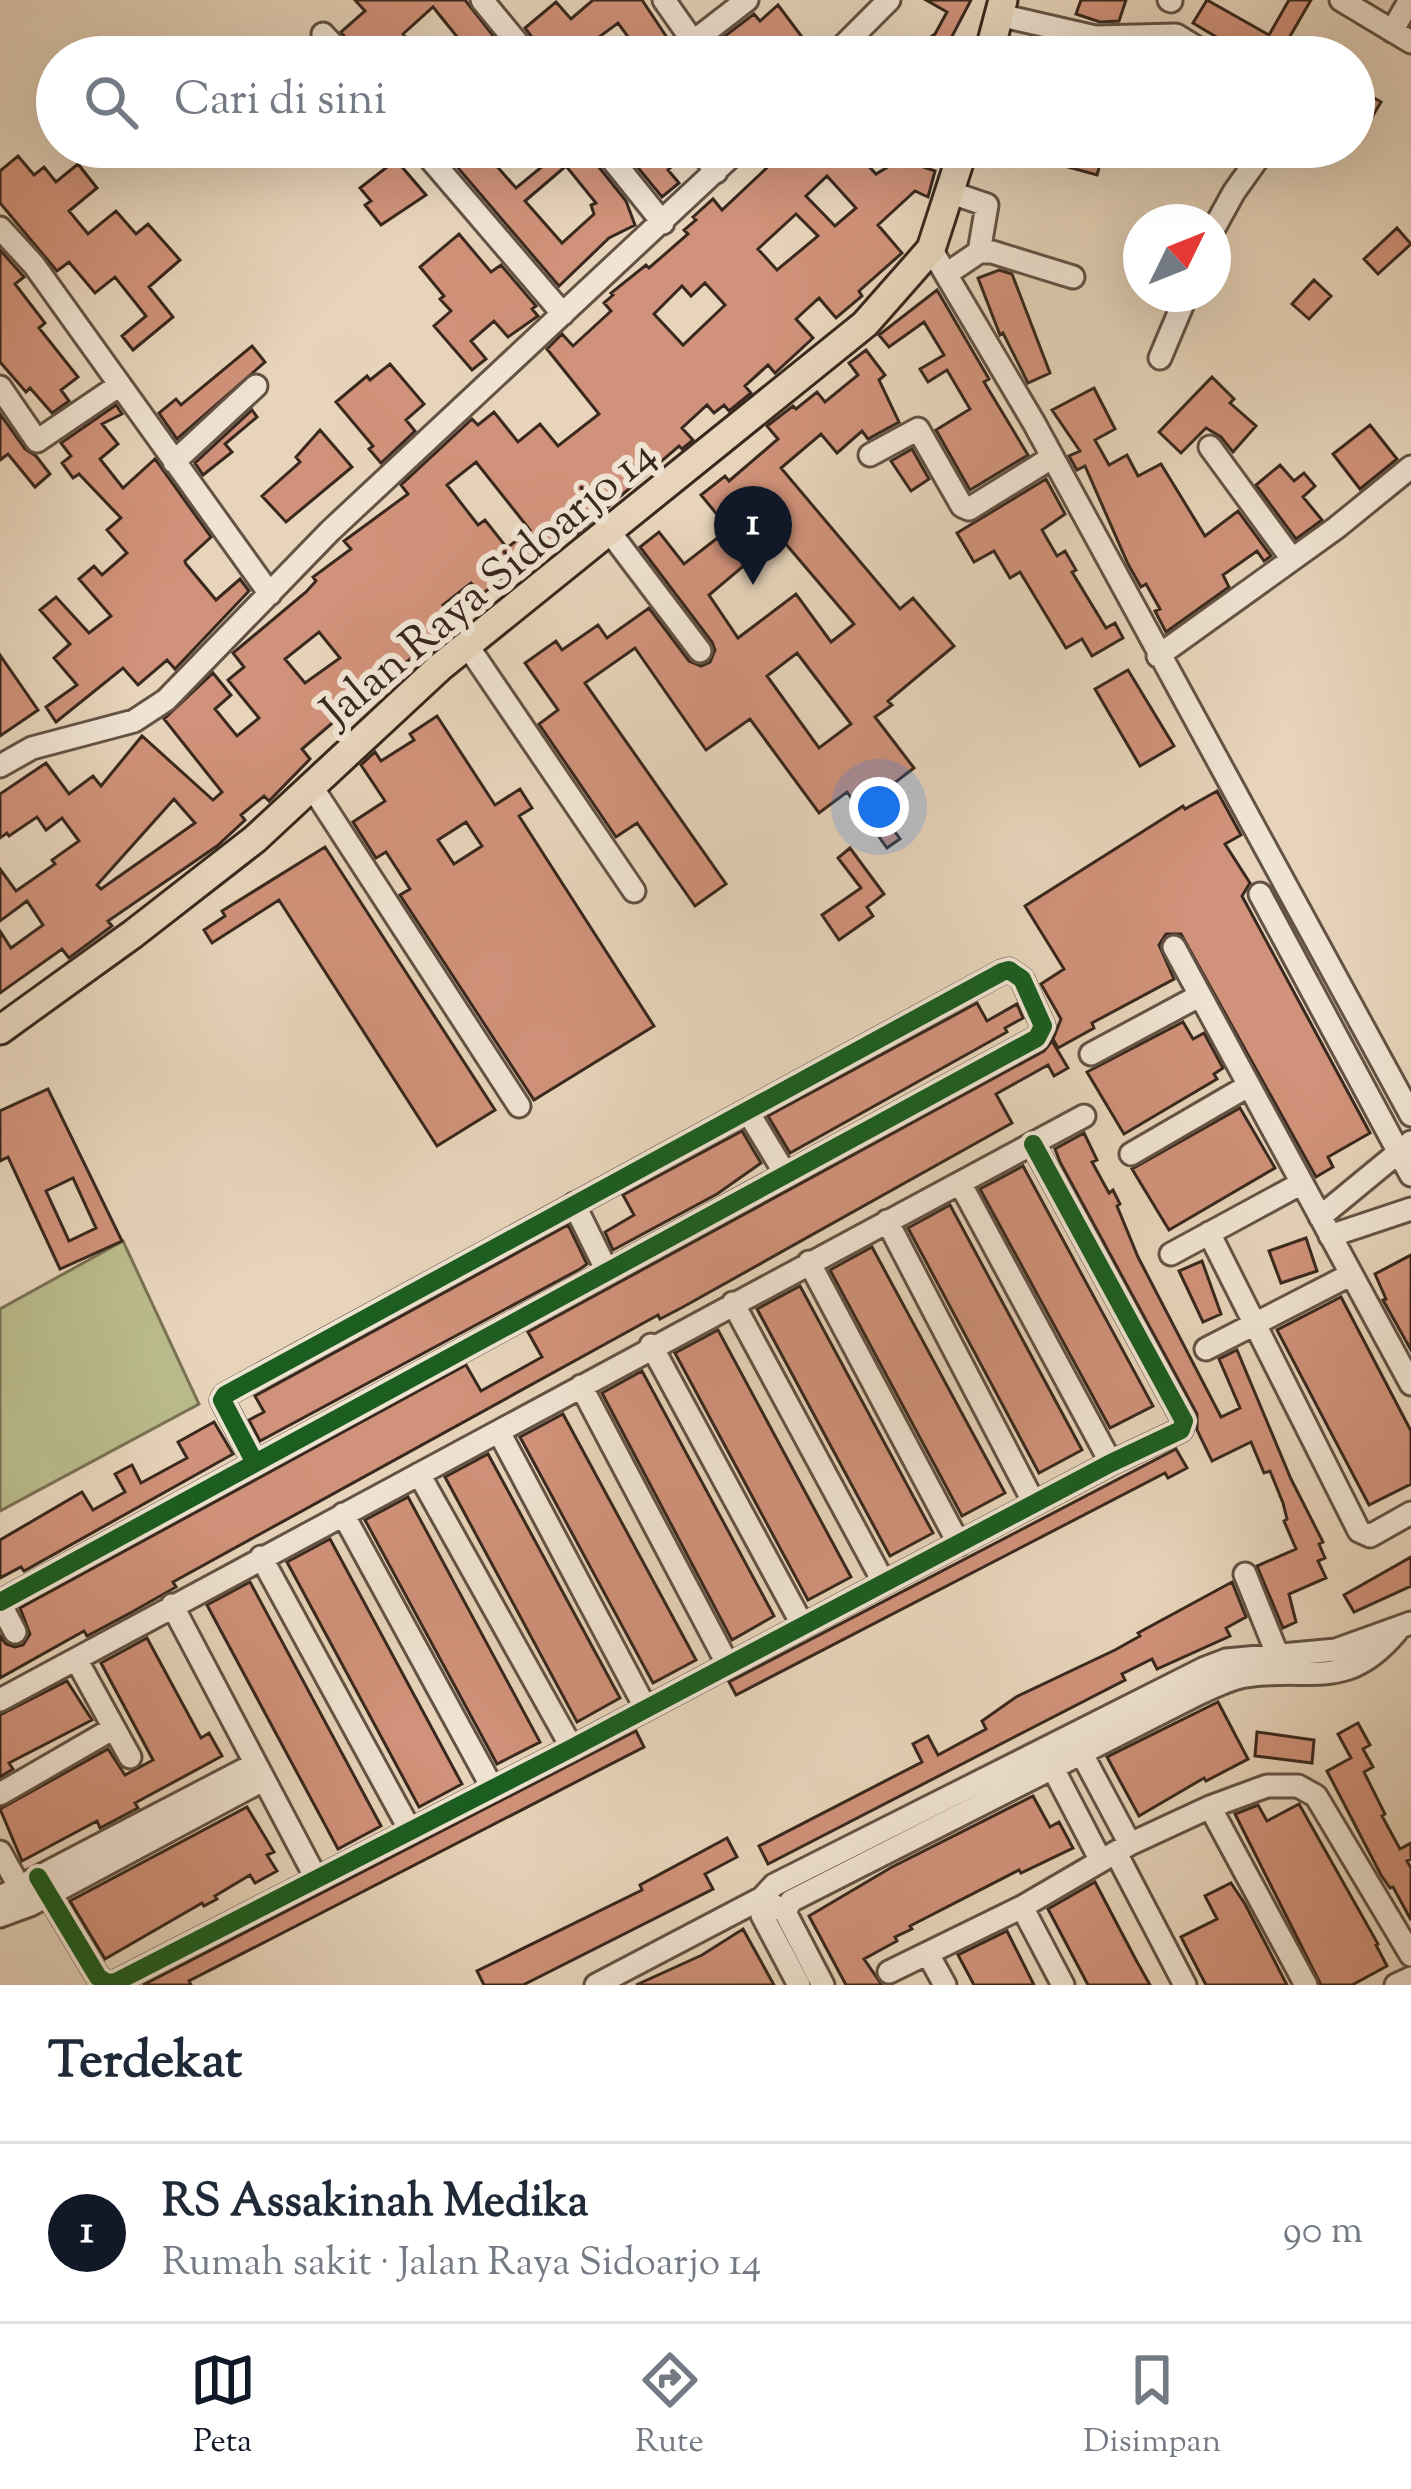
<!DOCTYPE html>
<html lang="id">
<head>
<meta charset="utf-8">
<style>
	:root { --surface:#fff; --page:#f6f6f7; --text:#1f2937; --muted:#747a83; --line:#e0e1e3; --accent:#111827 }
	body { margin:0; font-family:"Sorts Mill Goudy",serif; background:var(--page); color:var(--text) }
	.compass { position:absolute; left:1123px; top:204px; width:108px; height:108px; border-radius:50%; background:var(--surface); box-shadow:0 12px 48px #0002; rotate:47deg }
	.you { position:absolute; left:879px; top:807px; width:42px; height:42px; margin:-30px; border:9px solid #fff; border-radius:50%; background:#1a73e8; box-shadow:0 0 0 18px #1a73e833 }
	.badge { display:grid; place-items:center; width:78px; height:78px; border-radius:50%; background:var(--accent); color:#fff; font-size:39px; font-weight:700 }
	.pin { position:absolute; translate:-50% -99px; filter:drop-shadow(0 3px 6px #0008) }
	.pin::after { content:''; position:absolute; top:63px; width:42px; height:36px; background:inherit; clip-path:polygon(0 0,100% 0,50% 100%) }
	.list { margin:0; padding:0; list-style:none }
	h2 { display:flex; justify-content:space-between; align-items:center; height:156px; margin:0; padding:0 48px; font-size:51px }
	h2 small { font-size:39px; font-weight:400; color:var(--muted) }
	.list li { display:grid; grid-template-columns:78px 1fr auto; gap:36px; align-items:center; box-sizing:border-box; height:180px; padding:0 48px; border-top:3px solid var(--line) }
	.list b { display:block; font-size:45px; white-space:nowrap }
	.list p { margin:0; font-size:39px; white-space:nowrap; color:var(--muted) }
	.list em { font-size:39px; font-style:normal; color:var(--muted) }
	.icon { flex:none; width:66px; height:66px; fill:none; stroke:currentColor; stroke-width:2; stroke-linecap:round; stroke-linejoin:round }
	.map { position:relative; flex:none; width:1411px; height:1985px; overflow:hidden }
	.search { position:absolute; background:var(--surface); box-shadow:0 12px 48px #0002; left:36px; right:36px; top:36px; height:132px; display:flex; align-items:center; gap:30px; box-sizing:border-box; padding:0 42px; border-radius:66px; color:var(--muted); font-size:45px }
	.sheet { height:336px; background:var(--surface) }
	nav { display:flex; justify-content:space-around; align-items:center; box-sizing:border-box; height:168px; border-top:3px solid var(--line); background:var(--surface); font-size:33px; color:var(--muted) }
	nav a { display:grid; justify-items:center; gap:6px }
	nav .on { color:var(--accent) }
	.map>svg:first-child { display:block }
	.green { fill:#babb8c; stroke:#7a7254; stroke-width:3 }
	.building { fill:#d0927a; stroke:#39281d; stroke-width:3; fill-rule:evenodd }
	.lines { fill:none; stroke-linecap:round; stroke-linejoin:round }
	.minor-casing { stroke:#645344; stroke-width:27 }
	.major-casing { stroke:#39281d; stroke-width:33 }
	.minor { stroke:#efe3d2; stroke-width:21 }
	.major { stroke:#e7d4ba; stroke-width:27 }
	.cycleway-casing { stroke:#efe3d2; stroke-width:26 }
	.cycleway { stroke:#1b5e20; stroke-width:18 }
	.labels { text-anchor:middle; stroke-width:12; stroke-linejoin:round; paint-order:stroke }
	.street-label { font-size:45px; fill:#39281d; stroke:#efe3d2 }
</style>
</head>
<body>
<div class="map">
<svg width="1411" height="1985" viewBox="0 0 1411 1985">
	<rect width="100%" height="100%" fill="#e7d4ba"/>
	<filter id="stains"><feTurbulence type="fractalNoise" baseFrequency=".00167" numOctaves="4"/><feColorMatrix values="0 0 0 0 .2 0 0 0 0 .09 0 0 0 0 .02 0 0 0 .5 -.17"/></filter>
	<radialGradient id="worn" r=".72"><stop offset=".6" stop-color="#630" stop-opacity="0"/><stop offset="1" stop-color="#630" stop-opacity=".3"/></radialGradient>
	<path class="green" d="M123 1241 199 1404 0 1511V1309Z"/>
	<path class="building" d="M355 0H465L510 57H448L463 44 433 7 403 34 424 57H359L341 32 365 11Z
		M593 0H642L680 57H650L639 41 634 45 618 23 572 57H557L549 47 543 52 525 28 556 2 571 19Z
		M926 0H971L949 42 960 57H902L935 34 947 12Z
		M1081 0H1126L1119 21 1100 22 1076 14Z
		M1207 0 1269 35 1289 0H1311L1285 45 1306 57H1250L1193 23Z
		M778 5 817 57H730L717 42 754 14 760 21Z
		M1354 86 1381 102 1366 127 1354 120Z
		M456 147H480L516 188 566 147H587L590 156 626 201 635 225 609 238 559 286 447 155ZM566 166 596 203 591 205 594 214 562 243 525 201Z
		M621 147H683L685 155 668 170 679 183 662 197Z
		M761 147H851L876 174 901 159 935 171 928 197 915 191 878 225 902 253 859 291 862 296 836 318 819 298 796 319 813 338 775 373 768 365 745 386 751 393 729 411 724 405 714 413 707 405 682 428 693 440 682 449 679 446 574 536 571 532 508 582 504 577 481 595 471 583 443 605 451 615 436 627 442 634 390 675 382 665 359 684 364 690 341 709 344 713 302 749 310 759 269 801 264 796 241 815 245 820 217 846 108 921 112 926 69 958 62 949 0 993V931L11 948 43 925 27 901 0 921V869L16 891 55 864 52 860 79 841 62 818 46 830 37 817 9 836 7 833 0 838V794L46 763 69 794 93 776 101 786 142 736 213 800 222 792 164 719 213 673 231 695 215 709 237 736 259 718 228 680 244 667 233 653 306 592 316 581 313 577 351 549 344 541 408 494 401 485 472 419 478 425 494 412 518 442 540 424 558 446 599 414 547 349 562 334 573 346 611 311 604 303 613 295 611 293 646 265 649 268 688 234 684 230 696 220 693 217 713 199 722 210 755 179 774 161ZM827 176 856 208 835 226 806 196ZM796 214 818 236 777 270 758 249ZM705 283 725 305 683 345 654 314 682 286 691 296ZM476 462 530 530 507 548 485 520 478 525 447 485ZM319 632 340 658 305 683 285 659ZM174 799 195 823 101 889 97 885Z
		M1074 147H1105L1097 175 1068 167Z
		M18 156 34 175 44 167 56 182 78 164 97 188 69 211 88 234 116 211 136 234 148 224 180 260 149 287 173 317 133 350 122 336 146 316 115 277 95 293 69 262 57 271 0 203V171Z
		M396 160 426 195 381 225 365 205 371 201 360 188Z
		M1397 228 1411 244 1378 274 1364 259Z
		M459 234 491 272 501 265 536 306 532 309 538 316 508 337 494 321 471 341 486 359 472 370 434 326 451 311 440 299 444 296 420 267Z
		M0 250 24 277 15 284 45 323 39 328 78 377 61 390 69 401 52 413 30 388 26 392 0 362Z
		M999 270 1012 274 1050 373 1028 383 1003 333 1000 335 978 278Z
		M1314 280 1331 296 1309 319 1292 304Z
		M937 290 989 379 984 382 1028 455 970 490 936 430 970 409 947 370 928 382 920 369 944 355 924 322 889 347 879 335Z
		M252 346 265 362 177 439 159 413 176 399 181 405Z
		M866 350 885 375 879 380 899 422 868 439 862 431 837 453 821 434 781 468 900 609 913 598 954 646 888 701 892 705 875 717 914 768 872 800 900 839 887 848 847 792 819 813 750 719 706 750 635 648 585 683 726 884 695 906 637 823 616 837 539 724 558 710 525 663 556 641 562 650 598 625 607 638 649 608 689 661 701 666 710 662 715 650 712 642 640 547 659 532 684 564 729 529 701 495 725 476 729 481 778 439 767 426 793 406 796 409 817 392 825 402 858 375 849 363ZM779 536 854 624 831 642 796 594 738 638 709 595ZM797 653 851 724 819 748 767 676Z
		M390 364 424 404 406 420 415 431 381 463 369 449 373 446 336 402 367 376 370 380Z
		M1212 377 1234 399 1230 403 1256 426 1233 452 1221 437 1206 428 1181 453 1159 432Z
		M1094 388 1115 429 1095 440 1109 465 1127 455 1138 476 1161 464 1205 536 1238 511 1271 556 1264 561 1257 551 1223 575 1229 587 1166 632 1155 611 1160 609 1146 584 1141 587 1128 564 1085 466 1077 470 1069 456 1080 451 1052 410Z
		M116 405 122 414 102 424 118 444 100 459 123 488 155 459 211 537 185 561 186 564 216 600 240 579 249 591 175 669 167 660 138 685 123 668 56 722 46 707 77 685 54 658 70 644 40 610 56 597 89 633 111 616 79 579 94 566 102 575 127 553 107 530 121 518 79 474 73 478 62 463 71 456 61 443Z
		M252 410 257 417 225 444 232 452 203 475 195 463Z
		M0 414 25 449 36 456 50 474 35 487 8 454 0 460Z
		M1370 425 1397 459 1360 489 1333 454Z
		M320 430 352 467 286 522 262 496 300 462 296 457Z
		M912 449 929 479 911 491 891 461Z
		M1280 465 1294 481 1304 473 1315 486 1303 497 1322 520 1296 539 1256 485Z
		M1046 479 1065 514 1042 530 1057 556 1065 551 1076 570 1072 572 1106 628 1115 623 1123 638 1092 656 1082 639 1066 648 1020 572 1010 578 994 551 974 562 957 533Z
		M0 655 38 710 0 736Z
		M1128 670 1174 746 1140 766 1095 689Z
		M437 716 495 805 520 789 532 808 519 816 654 1026 534 1100 400 895 410 889 386 852 376 858 353 822 385 801 361 765 375 752 381 761 414 740 410 734ZM466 822 482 846 454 864 438 840Z
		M1217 791 1241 835 1225 844 1250 883 1242 896 1370 1133 1328 1157 1333 1167 1316 1177 1181 934H1166L1159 945 1174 979 1092 1023 1094 1028 1058 1048 1053 1039 1061 1019 1041 984 1064 969 1025 906 1183 806 1185 809Z
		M325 847 495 1110 437 1146 279 900 212 943 204 930 225 916 222 911Z
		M850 848 884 894 867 907 873 916 839 940 822 915 861 888 838 858Z
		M977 1003 987 1021 1017 1004 1023 1018 1005 1028 1007 1032 790 1153 768 1116Z
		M1183 1022 1193 1039 1204 1033 1223 1068 1214 1074 1217 1079 1124 1134 1087 1072Z
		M1052 1041 1068 1068 1054 1076 1048 1065 996 1094 1012 1123 683 1307 660 1319 658 1315 173 1582 176 1587 132 1612 87 1636 84 1631 0 1678V1636L6 1644 15 1647 23 1645 30 1634 20 1608 466 1365 481 1391 542 1357 528 1332 1044 1051Z
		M48 1089 122 1241 60 1269 8 1157 0 1161V1111ZM73 1178 96 1228 69 1241 46 1191Z
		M1240 1108 1275 1168 1169 1230 1132 1169Z
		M742 1131 761 1163 717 1194 613 1250 605 1232 634 1215 623 1195Z
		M1084 1133 1097 1160 1092 1162 1109 1193 1113 1190 1120 1204 1117 1206 1138 1257 1221 1417 1240 1408 1219 1359 1237 1350 1291 1479 1323 1542 1319 1544 1325 1558 1318 1561 1326 1578 1289 1594 1296 1622 1283 1628 1257 1566 1296 1549 1284 1521 1287 1519 1283 1503 1270 1471 1264 1473 1251 1442 1212 1461 1197 1430V1414L1060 1162 1055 1149Z
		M1023 1166 1153 1406 1110 1428 980 1189Z
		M950 1205 1082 1450 1039 1473 908 1228Z
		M568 1225 587 1264 580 1269 260 1441 249 1420 264 1412 255 1396Z
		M1306 1238 1317 1271 1281 1283 1269 1251Z
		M872 1247 1005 1493 962 1516 830 1270Z
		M1411 1255V1350L1383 1300 1386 1299 1375 1274Z
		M1202 1261 1221 1314 1203 1322 1179 1271Z
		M800 1286 933 1533 890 1556 757 1309Z
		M1341 1297 1411 1431V1484L1369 1505 1277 1330Z
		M718 1330 851 1577 808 1600 675 1353Z
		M642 1371 774 1616 732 1640 602 1393Z
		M563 1414 696 1660 653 1683 520 1437Z
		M214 1422 233 1454 24 1571 21 1567 0 1578V1540L82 1492 93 1510 125 1492 115 1474 132 1465 141 1483 187 1458 178 1442Z
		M1176 1449 1187 1468 1168 1478 1165 1473 736 1695 729 1682Z
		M488 1454 620 1698 577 1722 445 1477Z
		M408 1497 540 1742 497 1764 365 1520Z
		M330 1539 462 1784 419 1807 287 1562Z
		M1411 1557V1586L1354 1612 1344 1595Z
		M250 1582 381 1826 338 1849 207 1605Z
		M1232 1582 1246 1617 1226 1628 1230 1636 1157 1669 1152 1659 1122 1674 1125 1680 768 1864 759 1846 922 1762 913 1744 928 1736 938 1755 986 1729 982 1721 1016 1697 1115 1650 1140 1636 1138 1633Z
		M147 1638 201 1738 209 1733 222 1756 135 1803 138 1808 100 1828 97 1821 22 1861 0 1809 108 1749 125 1775 153 1760 101 1663Z
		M67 1681 92 1720 9 1763 13 1769 0 1777V1715Z
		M1218 1702 1248 1759 1206 1781 1204 1778 1139 1816 1107 1757Z
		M1358 1723 1370 1745 1363 1749 1373 1767 1364 1772 1385 1814 1382 1816 1400 1849 1411 1843V1859L1407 1861 1411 1868V1920L1393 1887 1390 1888 1381 1875 1327 1771 1351 1758 1338 1734Z
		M636 1731 644 1747 189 1981 191 1985H143Z
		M1257 1732 1314 1740 1312 1763 1255 1756Z
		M1033 1796 1050 1827 1059 1822 1073 1848 1021 1873 1019 1870 910 1926 912 1929 895 1937 897 1941 864 1959 882 1985H846L809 1916 892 1867Z
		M1299 1804 1378 1944 1376 1945 1387 1966 1352 1985H1321L1235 1814 1258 1805 1267 1821Z
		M247 1807 274 1852 267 1855 277 1871 255 1883 250 1875 215 1896 217 1899 204 1906 202 1903 105 1959 70 1901Z
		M727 1838 737 1857 705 1874 713 1889 523 1985H484L477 1971 642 1890 640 1885Z
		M1095 1882 1136 1960 1150 1985H1088L1048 1909Z
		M1231 1883 1245 1904 1287 1985H1206L1181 1937 1217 1919 1205 1896Z
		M743 1929 774 1985H636L702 1955Z
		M1007 1931 1034 1985H974L958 1955Z"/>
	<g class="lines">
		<defs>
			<path id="minor" d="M482 0 529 57
				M664 0 704 57
				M1169 0 1171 1
				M1341 0 1411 42
				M999 15 1095 37 1176 35 1212 57
				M1392 31 1410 0
				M323 34 344 57
				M694 41 747 0
				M832 57 889 0
				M420 147 563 314
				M602 147 663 223
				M698 147 716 172
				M952 193 987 205 979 252
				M0 228 34 265 270 594
				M1213 230 1234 192 1266 147
				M931 249 1034 423 1411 1115
				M948 273 979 252H992L1073 277
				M1160 358 1187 294
				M0 387 37 441 118 386
				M1210 447 1292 559
				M870 455 918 429 962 506 969 509 1051 458
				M174 462 256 386
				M609 531 700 651
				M467 645 634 891
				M1158 656 1336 528 1411 467
				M0 766 32 748 134 721 166 700 330 531 741 147
				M312 787 519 1106
				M1260 894 1411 1175
				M1174 947 1411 1384
				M1091 1054 1199 996
				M748 1112 786 1175
				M1131 1154 1248 1086
				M960 1183 1111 1463
				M574 1204 607 1271
				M1320 1217 1411 1142
				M887 1221 1034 1503
				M1209 1233 1359 1531 1370 1536 1411 1513
				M1330 1236 1411 1209
				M1171 1254 1302 1183
				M809 1262 959 1544
				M733 1303 884 1583
				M651 1345 802 1624
				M1206 1349 1350 1275
				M581 1386 728 1665
				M499 1432 645 1707
				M419 1474 572 1748
				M343 1514 493 1789
				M261 1557 410 1830
				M1245 1574 1278 1656
				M0 1602 1037 1038 1043 1026 1022 979 1009 970 1002 972 225 1395 222 1400 255 1463
				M0 1603 15 1632
				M172 1605 316 1878
				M76 1659 130 1757
				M0 1700 1084 1116
				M1075 1741 1130 1844
				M1046 1755 1101 1861
				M0 1794 114 1728
				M1210 1807 1306 1985
				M0 1852 24 1895
				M1116 1853 1185 1985
				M38 1877 98 1977 107 1983 116 1982 572 1748 1111 1463 1181 1430 1184 1421 1033 1144
				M0 1897 255 1764
				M1022 1907 1063 1985
				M785 1912 791 1901 1200 1693C1214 1687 1230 1678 1245 1676 1313 1666 1346 1692 1397 1631
				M0 1916 30 1905 263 1780
				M928 1954 945 1985
				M889 1972 1022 1907 1130 1844 1210 1807 1267 1786H1298L1316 1796 1411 1955
				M596 1985 762 1898 785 1912 823 1985
				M799 1985 762 1915V1898L774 1885 1205 1668 1226 1660 1336 1650 1411 1623
				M1396 1985 1411 1978"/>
			<path id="major" d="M988 57 1003 0
				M0 1030 133 934 255 839 440 667 865 324 931 249 964 147"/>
		</defs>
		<use href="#minor" class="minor-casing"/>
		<use href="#major" class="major-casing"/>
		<use href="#minor" class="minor"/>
		<use href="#major" class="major"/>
		<defs>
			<path id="cycleway" d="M0 1602 1037 1038 1043 1026 1022 979 1009 970 1002 972 225 1395 222 1400 255 1463
				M38 1877 98 1977 107 1983 116 1982 572 1748 1111 1463 1181 1430 1184 1421 1033 1144"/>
		</defs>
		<use href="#cycleway" class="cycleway-casing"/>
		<use href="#cycleway" class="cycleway"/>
	</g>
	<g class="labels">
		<g class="street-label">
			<text transform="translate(487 581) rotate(-40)" y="16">Jalan Raya Sidoarjo 14</text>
		</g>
	</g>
	<rect width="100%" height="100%" filter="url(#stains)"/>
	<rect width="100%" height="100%" fill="url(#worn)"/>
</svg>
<svg class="compass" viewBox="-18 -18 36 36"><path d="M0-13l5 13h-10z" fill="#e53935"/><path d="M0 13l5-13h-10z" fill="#747a83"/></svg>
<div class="you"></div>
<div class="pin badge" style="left:753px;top:585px">1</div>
<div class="search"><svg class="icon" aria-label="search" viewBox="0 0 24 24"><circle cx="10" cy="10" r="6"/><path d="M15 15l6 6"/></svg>Cari di sini</div>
</div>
<section class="sheet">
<h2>Terdekat<small></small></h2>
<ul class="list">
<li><span class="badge">1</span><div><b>RS Assakinah Medika</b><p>Rumah sakit · Jalan Raya Sidoarjo 14</p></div><em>90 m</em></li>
</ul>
</section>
<nav>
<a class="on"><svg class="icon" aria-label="map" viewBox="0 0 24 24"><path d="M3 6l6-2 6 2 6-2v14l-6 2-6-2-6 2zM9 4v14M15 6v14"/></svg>Peta</a>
<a><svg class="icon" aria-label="directions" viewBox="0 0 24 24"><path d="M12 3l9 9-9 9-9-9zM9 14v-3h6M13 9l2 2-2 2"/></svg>Rute</a>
<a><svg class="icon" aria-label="saved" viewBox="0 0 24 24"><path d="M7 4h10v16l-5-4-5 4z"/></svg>Disimpan</a>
</nav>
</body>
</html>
